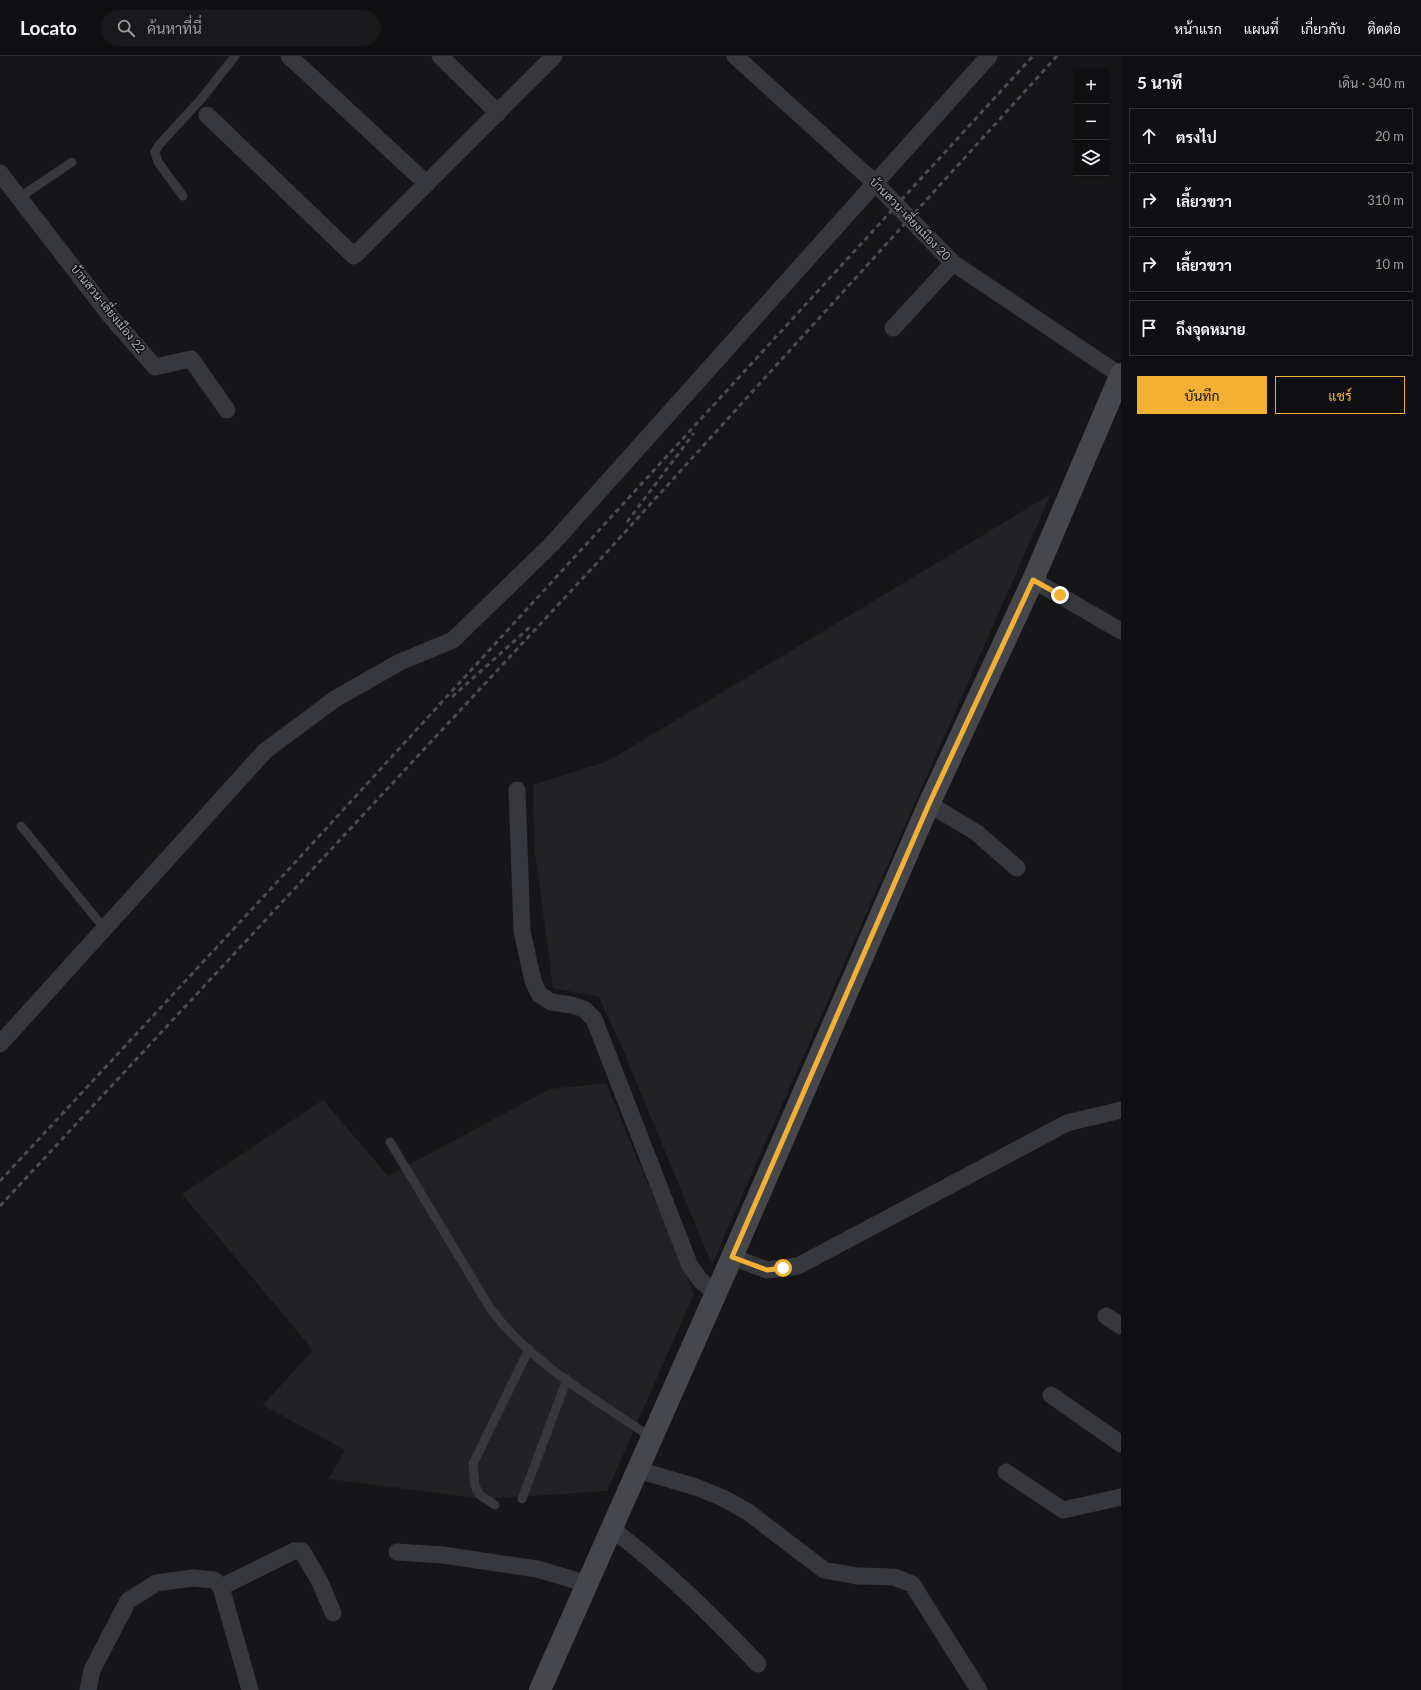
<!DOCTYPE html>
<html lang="th">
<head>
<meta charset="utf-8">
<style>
	:root { --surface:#101012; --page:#19191b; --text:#f1f3f6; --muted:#9c9d9f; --line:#303032; --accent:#f2b134 }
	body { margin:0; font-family:Lato,Sarabun,sans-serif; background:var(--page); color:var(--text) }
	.controls { position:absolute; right:12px; top:12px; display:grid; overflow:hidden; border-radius:0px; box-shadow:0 2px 6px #0003 }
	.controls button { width:36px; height:36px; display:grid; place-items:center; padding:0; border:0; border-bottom:1px solid var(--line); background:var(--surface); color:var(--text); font:20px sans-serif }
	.stop { position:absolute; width:12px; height:12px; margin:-9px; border:3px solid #f2b134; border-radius:50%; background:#fff }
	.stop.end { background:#f2b134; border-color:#fff; box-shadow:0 1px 4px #0008 }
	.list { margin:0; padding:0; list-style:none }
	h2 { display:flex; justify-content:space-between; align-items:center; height:52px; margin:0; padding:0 16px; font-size:17px }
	h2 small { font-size:13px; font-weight:400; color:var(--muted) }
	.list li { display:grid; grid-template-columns:26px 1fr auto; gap:12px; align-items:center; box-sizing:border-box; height:56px; margin:0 8px 8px; padding:0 8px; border:1px solid var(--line); border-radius:0px }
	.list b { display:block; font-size:15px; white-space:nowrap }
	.list em { font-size:13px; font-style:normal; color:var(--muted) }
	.actions { display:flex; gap:8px; padding:12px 16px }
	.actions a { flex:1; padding:9px 0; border:1px solid var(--accent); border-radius:0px; text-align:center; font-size:14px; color:var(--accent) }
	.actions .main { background:var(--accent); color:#111 }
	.icon { flex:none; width:22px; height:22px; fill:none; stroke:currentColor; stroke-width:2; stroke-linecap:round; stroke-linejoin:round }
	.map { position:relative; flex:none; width:1121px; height:1634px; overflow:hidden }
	header { display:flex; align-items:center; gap:24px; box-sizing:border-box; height:56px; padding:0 20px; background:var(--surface); border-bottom:1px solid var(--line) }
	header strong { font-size:19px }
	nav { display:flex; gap:22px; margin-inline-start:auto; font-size:14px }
	.search { width:280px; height:36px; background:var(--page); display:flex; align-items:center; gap:10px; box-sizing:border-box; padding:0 14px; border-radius:22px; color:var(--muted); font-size:15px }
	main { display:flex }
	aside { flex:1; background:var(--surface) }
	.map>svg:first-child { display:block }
	.built { fill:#222225 }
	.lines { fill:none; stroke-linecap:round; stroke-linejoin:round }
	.lane { stroke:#37383d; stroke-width:9 }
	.street { stroke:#37383d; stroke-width:17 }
	.secondary { stroke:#45474d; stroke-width:22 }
	.rail { stroke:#4a4c52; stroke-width:3; stroke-dasharray:5 4; stroke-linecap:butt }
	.route { stroke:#f2b134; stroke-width:5 }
	.labels { text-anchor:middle; stroke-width:3; stroke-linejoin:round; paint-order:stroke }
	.street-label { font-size:12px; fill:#a8adb8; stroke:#111113 }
</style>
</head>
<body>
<header>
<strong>Locato</strong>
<div class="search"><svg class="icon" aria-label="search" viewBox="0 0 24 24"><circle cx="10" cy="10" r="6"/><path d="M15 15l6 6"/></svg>ค้นหาที่นี่</div>
<nav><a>หน้าแรก</a><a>แผนที่</a><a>เกี่ยวกับ</a><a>ติดต่อ</a></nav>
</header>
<main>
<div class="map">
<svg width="1121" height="1634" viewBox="0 0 1121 1634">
	<rect width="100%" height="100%" fill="#161618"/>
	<path class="built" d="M1051 438 726 1176 712 1209 624 996 599 941 553 932 534 789 533 729 608 705Z
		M606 1027 694 1238 607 1435 485 1443 329 1423 345 1394 263 1349 313 1294 182 1138 323 1044 388 1120 550 1033Z"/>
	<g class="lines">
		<path class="lane" d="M183 140 158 106 155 96 159 89 202 42 235 0
			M20 141 72 106
			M21 770 104 872
			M390 1086 490 1252C531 1308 597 1344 652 1382
			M522 1443 567 1323
			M495 1449 480 1439 475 1430 473 1408 529 1293"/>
		<path class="street" d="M289 0 427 128
			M440 0 498 57
			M735 0 875 127 953 207 1120 319
			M207 59 354 200 554 0
			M0 117 112 262 155 311 191 303 227 354
			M893 272 953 207
			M1033 524 1121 575
			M517 734 522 875 533 925 539 938 551 946 572 949 584 953 594 963 690 1210 701 1225 716 1237
			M929 748 977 777 1017 812
			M0 988 265 695 335 643 400 606 453 584 552 488 989 0
			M732 1201 767 1214 798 1210 1067 1067 1121 1054
			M1106 1260 1121 1270
			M1051 1339 1121 1388
			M638 1414 696 1431 723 1442 748 1456 824 1514 857 1520 894 1521 912 1528 979 1634
			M1006 1416 1063 1454 1121 1441
			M612 1473C665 1513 712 1560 758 1608
			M397 1496 443 1499 537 1513 588 1528
			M221 1531 294 1495H302L320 1526 333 1557
			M88 1634 92 1614 128 1545 156 1527 193 1522 214 1524 221 1531 250 1634"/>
		<path class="secondary" d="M540 1634 732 1201 929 748 1033 524 1121 318"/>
		<path class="rail" d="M627 466 694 377
			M452 641 531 570
			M0 1125 279 824 1033 0
			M0 1150 596 508 1057 0"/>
	</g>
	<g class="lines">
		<path class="route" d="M783 1212 767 1214 732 1201 929 748 1033 524 1060 539"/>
	</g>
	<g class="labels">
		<g class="street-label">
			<text transform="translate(910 163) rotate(46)" y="4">บ้านสวน-เลี่ยงเมือง 20</text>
			<text transform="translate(108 253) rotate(51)" y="4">บ้านสวน-เลี่ยงเมือง 22</text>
		</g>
	</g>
</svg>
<div class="controls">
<button>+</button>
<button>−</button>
<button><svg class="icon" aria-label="layers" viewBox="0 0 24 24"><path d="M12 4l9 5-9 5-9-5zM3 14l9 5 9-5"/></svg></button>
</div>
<div class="stop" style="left:783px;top:1212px"></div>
<div class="stop end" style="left:1060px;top:539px"></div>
</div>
<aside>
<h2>5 นาที<small>เดิน · 340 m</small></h2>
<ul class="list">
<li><svg class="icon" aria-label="ahead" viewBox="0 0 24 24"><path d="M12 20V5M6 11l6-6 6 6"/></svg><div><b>ตรงไป</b></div><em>20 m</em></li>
<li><svg class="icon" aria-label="right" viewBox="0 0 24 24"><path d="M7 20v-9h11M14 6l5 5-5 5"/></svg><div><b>เลี้ยวขวา</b></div><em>310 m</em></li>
<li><svg class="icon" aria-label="right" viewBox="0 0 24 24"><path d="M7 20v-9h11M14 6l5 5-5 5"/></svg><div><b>เลี้ยวขวา</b></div><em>10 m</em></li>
<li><svg class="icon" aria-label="arrive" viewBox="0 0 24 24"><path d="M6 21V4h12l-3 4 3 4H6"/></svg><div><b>ถึงจุดหมาย</b></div></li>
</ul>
<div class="actions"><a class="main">บันทึก</a><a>แชร์</a></div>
</aside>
</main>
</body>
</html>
